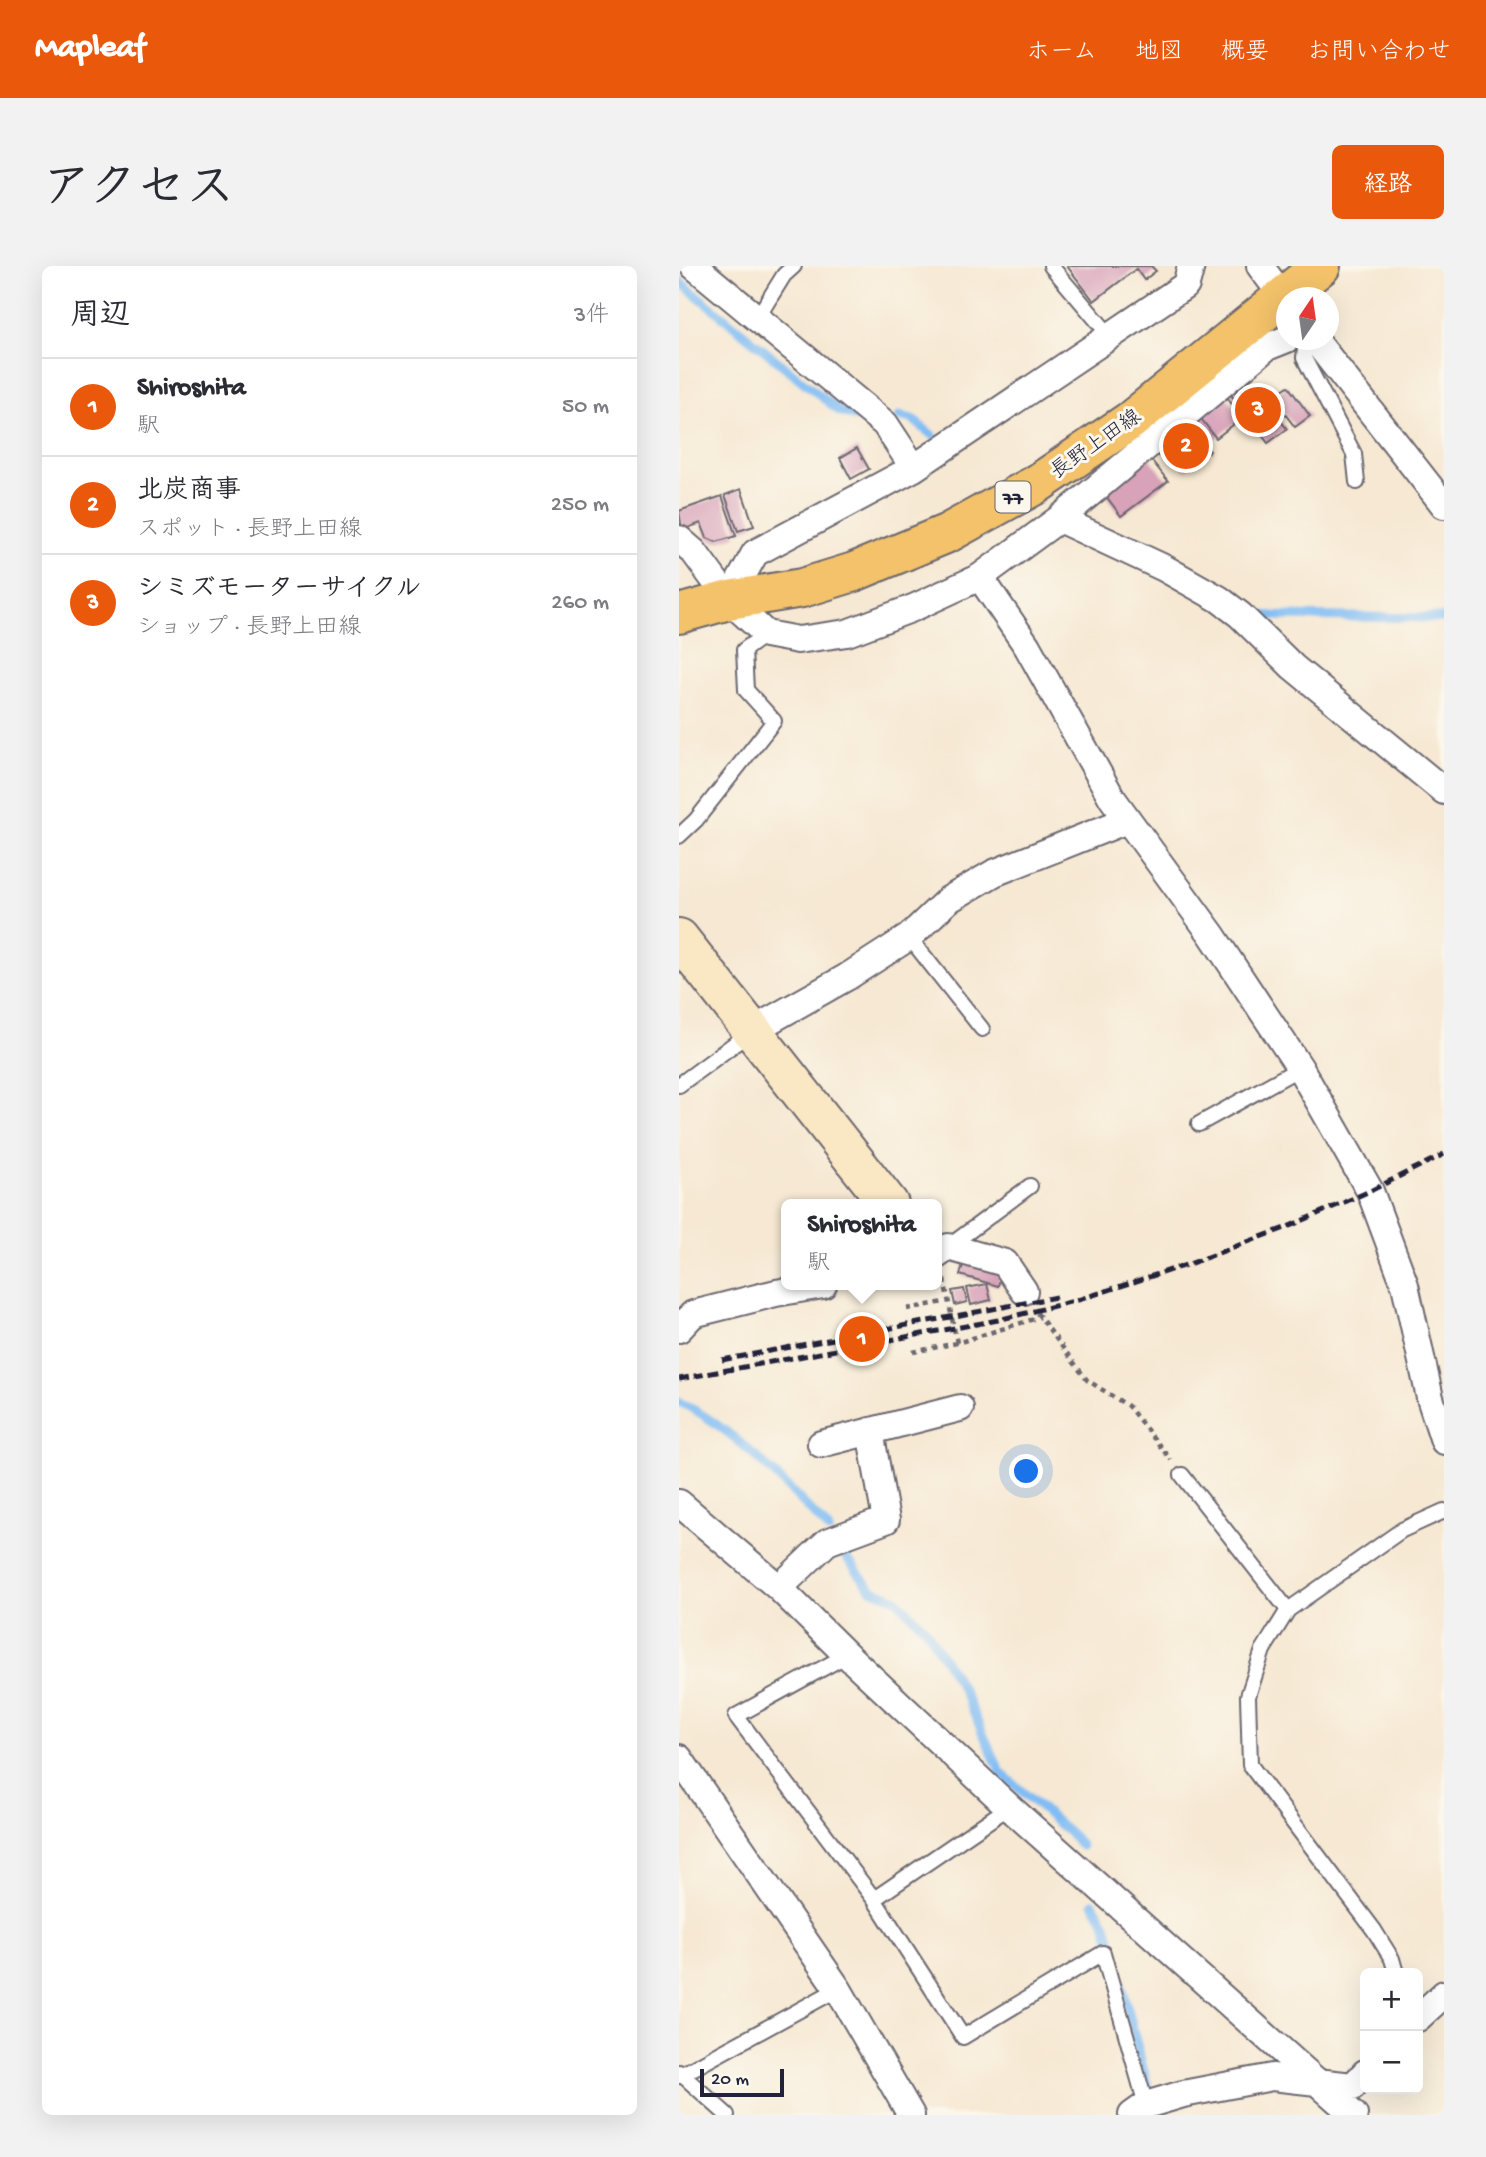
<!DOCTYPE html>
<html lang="ja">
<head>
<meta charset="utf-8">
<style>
	:root { --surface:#fff; --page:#f2f2f3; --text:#2b2b33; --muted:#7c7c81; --line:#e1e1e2; --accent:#ea580c }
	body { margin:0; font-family:"Gochi Hand","Klee One",sans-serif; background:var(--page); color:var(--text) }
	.controls { position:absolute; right:21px; bottom:21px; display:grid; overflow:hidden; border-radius:10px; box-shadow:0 7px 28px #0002 }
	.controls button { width:63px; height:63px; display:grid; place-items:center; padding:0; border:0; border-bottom:2px solid var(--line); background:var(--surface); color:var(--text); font:35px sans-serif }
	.compass { position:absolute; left:597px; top:21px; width:63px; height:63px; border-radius:50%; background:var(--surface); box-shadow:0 7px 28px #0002; rotate:13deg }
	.scale { position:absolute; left:21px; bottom:18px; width:84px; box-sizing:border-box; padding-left:7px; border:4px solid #22223b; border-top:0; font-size:19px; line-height:24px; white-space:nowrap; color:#22223b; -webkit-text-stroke:5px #fbf7ec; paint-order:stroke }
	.you { position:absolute; left:348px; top:1206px; width:24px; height:24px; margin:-18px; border:5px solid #fff; border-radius:50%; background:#1a73e8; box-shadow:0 0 0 10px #1a73e833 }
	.badge { display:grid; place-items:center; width:46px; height:46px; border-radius:50%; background:var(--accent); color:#fff; font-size:23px; font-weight:700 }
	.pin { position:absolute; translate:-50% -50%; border:4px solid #fff; box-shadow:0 2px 7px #0006 }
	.popup { position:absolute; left:102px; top:933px; width:161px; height:91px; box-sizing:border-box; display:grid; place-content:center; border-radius:10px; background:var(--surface); filter:drop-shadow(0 2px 5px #0005); font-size:23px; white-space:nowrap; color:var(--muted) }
	.popup b { font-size:26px; color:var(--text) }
	.popup::after { content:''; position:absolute; left:50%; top:100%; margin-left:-14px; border:14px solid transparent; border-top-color:var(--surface) }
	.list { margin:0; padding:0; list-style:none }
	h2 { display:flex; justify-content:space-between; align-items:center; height:91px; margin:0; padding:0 28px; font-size:30px }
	h2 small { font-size:23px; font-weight:400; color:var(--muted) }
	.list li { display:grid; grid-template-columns:46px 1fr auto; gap:21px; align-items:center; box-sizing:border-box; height:98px; padding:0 28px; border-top:2px solid var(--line) }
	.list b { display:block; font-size:26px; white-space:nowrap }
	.list p { margin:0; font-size:23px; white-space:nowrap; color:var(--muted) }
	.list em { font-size:23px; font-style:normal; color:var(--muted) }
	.map { position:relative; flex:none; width:765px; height:1849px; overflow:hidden; border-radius:10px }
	header { display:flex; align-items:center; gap:42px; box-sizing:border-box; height:98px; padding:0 35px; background:var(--accent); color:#fff }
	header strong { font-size:33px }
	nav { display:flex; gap:38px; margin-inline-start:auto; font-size:24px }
	.intro { display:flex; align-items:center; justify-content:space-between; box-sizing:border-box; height:168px; padding:0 42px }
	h1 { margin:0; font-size:49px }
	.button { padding:18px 32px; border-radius:10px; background:var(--accent); color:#fff; font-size:24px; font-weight:700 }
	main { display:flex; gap:42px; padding:0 42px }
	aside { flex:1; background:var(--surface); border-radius:10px; box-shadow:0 7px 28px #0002 }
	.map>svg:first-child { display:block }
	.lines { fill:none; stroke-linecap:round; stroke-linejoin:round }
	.stream { stroke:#81bdf4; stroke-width:9 }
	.building { fill:#d8a2b9 }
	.lane-casing { stroke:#6c6770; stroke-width:18 }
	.street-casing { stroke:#6c6770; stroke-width:30 }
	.secondary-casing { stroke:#6c6770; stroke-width:42 }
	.primary-casing { stroke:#6c6770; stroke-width:42 }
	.path { stroke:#6c6770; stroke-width:4.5; stroke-dasharray:5 5; stroke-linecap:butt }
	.lane { stroke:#fff; stroke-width:14 }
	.street { stroke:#fff; stroke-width:26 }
	.secondary { stroke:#fae7c3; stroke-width:38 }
	.primary { stroke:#f3c26a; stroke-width:38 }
	.rail { stroke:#22223b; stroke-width:5; stroke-dasharray:10 5; stroke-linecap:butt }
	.labels { text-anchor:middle; stroke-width:6; stroke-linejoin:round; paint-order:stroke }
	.shield { fill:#fbf7ec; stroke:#636270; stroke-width:2 }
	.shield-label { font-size:19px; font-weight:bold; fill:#22223b }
	.street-label { font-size:21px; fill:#22223b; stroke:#fbf7ec }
</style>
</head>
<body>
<header>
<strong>Mapleaf</strong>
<nav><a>ホーム</a><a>地図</a><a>概要</a><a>お問い合わせ</a></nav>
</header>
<div class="intro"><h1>アクセス</h1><a class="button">経路</a></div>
<main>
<aside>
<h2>周辺<small>3件</small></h2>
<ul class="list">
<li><span class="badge">1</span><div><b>Shiroshita</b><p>駅</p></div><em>50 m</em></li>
<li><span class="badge">2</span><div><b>北炭商事</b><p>スポット · 長野上田線</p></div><em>250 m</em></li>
<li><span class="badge">3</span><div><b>シミズモーターサイクル</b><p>ショップ · 長野上田線</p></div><em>260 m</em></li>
</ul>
</aside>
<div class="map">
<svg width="765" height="1849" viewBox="0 0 765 1849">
	<rect width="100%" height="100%" fill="#fbf7ec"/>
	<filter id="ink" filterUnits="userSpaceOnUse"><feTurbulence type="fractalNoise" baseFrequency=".0143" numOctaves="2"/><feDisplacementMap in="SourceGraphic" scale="14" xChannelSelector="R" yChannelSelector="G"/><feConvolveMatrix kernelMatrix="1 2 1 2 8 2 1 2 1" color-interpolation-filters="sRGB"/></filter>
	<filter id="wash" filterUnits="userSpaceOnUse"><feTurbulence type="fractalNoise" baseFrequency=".00686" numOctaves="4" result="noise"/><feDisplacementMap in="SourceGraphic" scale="28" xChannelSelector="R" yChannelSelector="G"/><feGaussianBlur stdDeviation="1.57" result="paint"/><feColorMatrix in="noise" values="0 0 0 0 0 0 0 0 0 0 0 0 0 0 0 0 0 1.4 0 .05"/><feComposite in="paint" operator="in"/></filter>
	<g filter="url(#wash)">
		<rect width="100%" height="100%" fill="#f6e8d2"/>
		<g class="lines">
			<path class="stream" d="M0 15 160 145 181 152
				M220 150 233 153 253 169
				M572 346 577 349 596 350 765 352
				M0 1136C53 1160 110 1222 150 1264
				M164 1287 192 1323 217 1333 248 1365 284 1424 322 1507 395 1571 402 1580
				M414 1637 427 1658 470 1825"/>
		</g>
		<g id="blocks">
			<path class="building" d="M388 0H472L477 5 465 14 457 3 415 35Z
				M569 112 608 163 589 177 550 126Z
				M609 120 631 150 616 161 593 131Z
				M547 130 563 152 537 172 520 150Z
				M510 157 531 185 506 204 484 176Z
				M178 182 190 203 172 213 161 192Z
				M470 191 489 215 442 250 424 226Z
				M62 223 75 260 59 265 46 229Z
				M43 230 57 270 37 276 28 272 22 257 3 264 0 245Z
				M286 992 324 1002 319 1020 281 1009Z
				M308 1018 312 1034 292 1039 288 1022Z
				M285 1023 288 1036 276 1039 273 1025Z"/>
		</g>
	</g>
	<g filter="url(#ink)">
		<use href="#blocks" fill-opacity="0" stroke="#6c6770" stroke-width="2"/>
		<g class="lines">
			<defs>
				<path id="lane" d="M372 0 431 70
					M77 54 105 9 115 0
					M627 74 625 92 675 188 678 216
					M0 570 17 554 95 455 67 424 65 384 87 368
					M230 671 303 763
					M0 819 73 765
					M520 858 621 802
					M269 981 351 920
					M503 1209 609 1344
					M168 1389 57 1450 195 1633 284 1771 424 1687 467 1839
					M195 1633 330 1541
					M717 1707 713 1693 695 1664 571 1499 569 1430 584 1384 609 1344 723 1264 765 1245
					M0 1806 48 1849
					M0 1810 159 1723"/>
				<path id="street" d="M15 0 206 158 235 202
					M581 0 608 36
					M636 74 765 239
					M380 253 485 302 540 333 561 349 614 401 765 525
					M0 273 15 286 50 334 87 368 119 374 168 367 234 342 301 311 380 253 588 81 608 73
					M301 311 348 380 433 532 533 669 621 802 691 925 726 1019 751 1132 765 1175
					M50 334 76 287 235 202 507 19 512 0
					M74 764 168 711 230 671 269 634 315 607 448 554
					M258 989 269 981 326 997 345 1025
					M0 1063 14 1048 97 1027 144 1019
					M142 1178 281 1142
					M0 1237 100 1322 168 1389 330 1541 675 1849
					M100 1322 148 1276 207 1254 191 1165
					M0 1492 159 1723 232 1849
					M739 1752 765 1728
					M453 1849 467 1839 504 1828 593 1811 674 1820 686 1807"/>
				<path id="secondary" d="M0 672 210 938"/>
				<path id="primary" d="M0 348 50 334 123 322 175 306 269 267 358 218 451 155 642 0"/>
			</defs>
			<use href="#lane" class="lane-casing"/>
			<use href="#street" class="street-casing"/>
			<use href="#secondary" class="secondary-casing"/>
			<use href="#primary" class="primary-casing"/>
			<path class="path" d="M265 1013 278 1077
				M228 1043 270 1035
				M358 1047 408 1114 449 1140 492 1194
				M234 1086 278 1077 361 1051"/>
			<use href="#lane" class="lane"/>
			<use href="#street" class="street"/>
			<use href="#secondary" class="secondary"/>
			<use href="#primary" class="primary"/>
			<path class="rail" d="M43 1094 377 1031
				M0 1113 319 1054 399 1034 510 998 606 962 691 925 765 888"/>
		</g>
	</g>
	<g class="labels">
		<rect class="shield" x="316.5" y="215.5" width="35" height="31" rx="5"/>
		<g class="shield-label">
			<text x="334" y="238">77</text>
		</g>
		<g class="street-label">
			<text transform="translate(416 177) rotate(-35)" y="7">長野上田線</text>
		</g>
	</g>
</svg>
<div class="controls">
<button>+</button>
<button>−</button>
</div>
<svg class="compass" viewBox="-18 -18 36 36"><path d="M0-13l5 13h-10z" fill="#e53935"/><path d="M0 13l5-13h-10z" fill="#7c7c81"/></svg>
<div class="scale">20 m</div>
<div class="you"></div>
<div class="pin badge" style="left:183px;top:1073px">1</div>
<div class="popup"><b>Shiroshita</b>駅</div>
<div class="pin badge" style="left:507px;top:180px">2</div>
<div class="pin badge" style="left:579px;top:144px">3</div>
</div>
</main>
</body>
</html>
